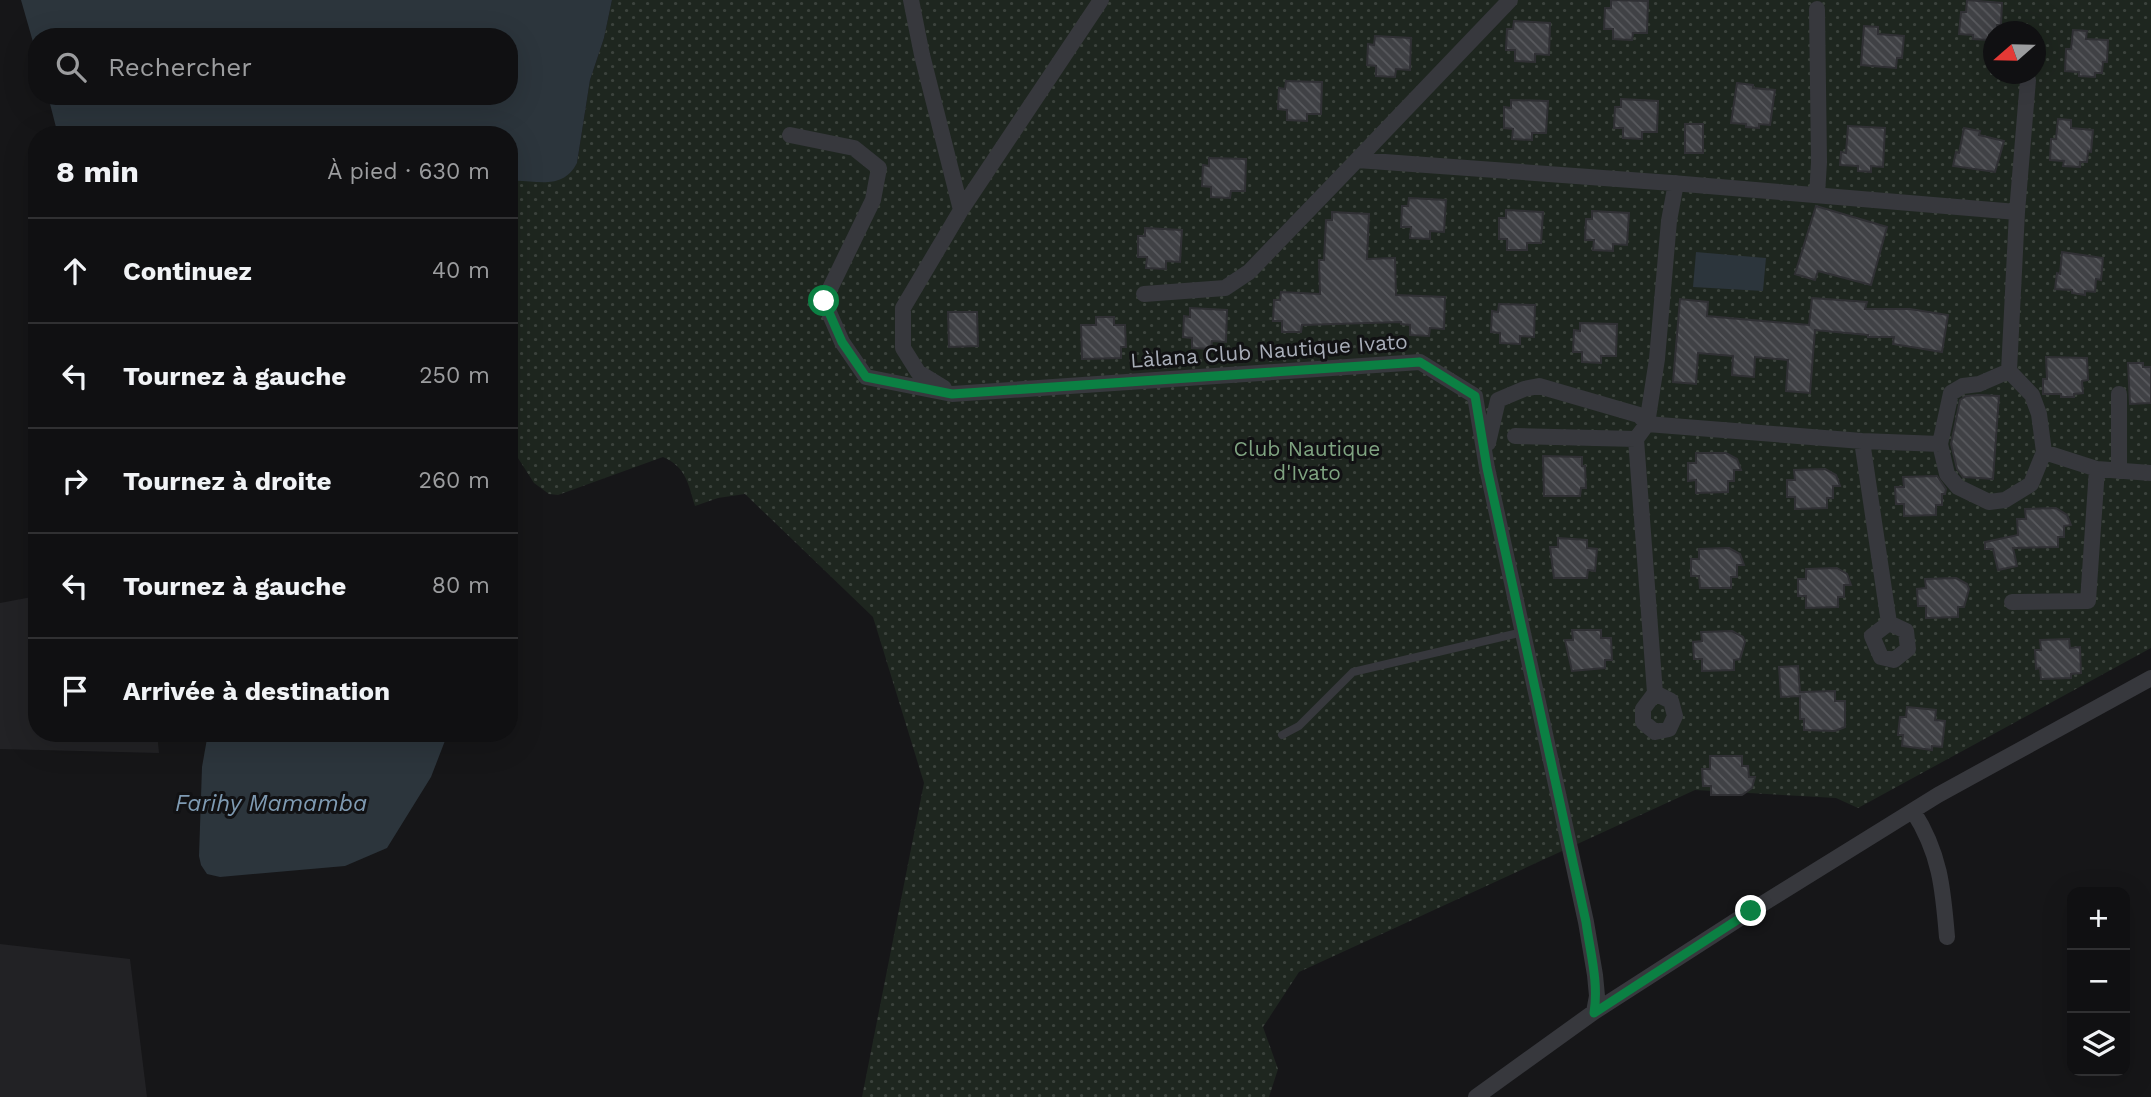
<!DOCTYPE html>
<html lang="fr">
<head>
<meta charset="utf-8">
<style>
	:root { --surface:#101012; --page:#19191b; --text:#f1f3f6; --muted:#9c9d9f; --line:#303032 }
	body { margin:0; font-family:"Work Sans",sans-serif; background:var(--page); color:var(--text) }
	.controls { position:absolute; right:21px; bottom:21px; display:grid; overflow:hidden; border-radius:14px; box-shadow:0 7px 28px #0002 }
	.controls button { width:63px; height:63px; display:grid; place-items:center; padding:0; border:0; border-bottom:2px solid var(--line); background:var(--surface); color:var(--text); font:35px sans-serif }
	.compass { position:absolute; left:1983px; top:21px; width:63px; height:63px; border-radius:50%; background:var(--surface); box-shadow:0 7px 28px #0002; rotate:250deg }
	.stop { position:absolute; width:21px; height:21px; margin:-16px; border:5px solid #0b8043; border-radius:50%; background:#fff }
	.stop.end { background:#0b8043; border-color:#fff; box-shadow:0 2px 7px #0008 }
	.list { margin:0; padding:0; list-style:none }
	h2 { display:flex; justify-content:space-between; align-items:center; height:91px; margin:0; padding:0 28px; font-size:30px }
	h2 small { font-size:23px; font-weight:400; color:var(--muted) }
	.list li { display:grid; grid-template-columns:46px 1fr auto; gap:21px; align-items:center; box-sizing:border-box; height:105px; padding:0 28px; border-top:2px solid var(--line) }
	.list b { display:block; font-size:26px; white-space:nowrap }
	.list em { font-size:23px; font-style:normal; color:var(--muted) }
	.icon { flex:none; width:38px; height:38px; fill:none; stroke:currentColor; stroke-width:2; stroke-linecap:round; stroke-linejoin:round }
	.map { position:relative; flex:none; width:2151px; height:1097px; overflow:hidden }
	.search { position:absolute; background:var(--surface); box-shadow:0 7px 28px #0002; left:28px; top:28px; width:490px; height:77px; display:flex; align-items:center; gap:18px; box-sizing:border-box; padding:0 24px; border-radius:28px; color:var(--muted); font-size:26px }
	.panel { position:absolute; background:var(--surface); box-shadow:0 7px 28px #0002; left:28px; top:126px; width:490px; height:616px; border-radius:28px }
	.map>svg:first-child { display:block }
	.built { fill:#222225 }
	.park { fill:url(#park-dots); fill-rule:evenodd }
	.water { fill:#2c353c }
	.building { fill:url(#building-back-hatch); stroke:#303034; stroke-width:2 }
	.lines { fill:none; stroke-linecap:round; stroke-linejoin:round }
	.lane { stroke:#37383d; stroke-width:8 }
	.street { stroke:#37383d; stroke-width:16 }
	.route { stroke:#0b8043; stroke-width:9 }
	.labels { text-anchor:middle; stroke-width:6; stroke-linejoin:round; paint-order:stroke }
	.street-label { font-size:21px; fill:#a8adb8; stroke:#111113 }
	.park-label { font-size:21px; fill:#7fa381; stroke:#111113 }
	.water-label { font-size:23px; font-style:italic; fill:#7f9bb3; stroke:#111113 }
</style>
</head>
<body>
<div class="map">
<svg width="2151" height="1097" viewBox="0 0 2151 1097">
	<defs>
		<pattern id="park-dots" width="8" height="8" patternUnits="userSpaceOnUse" patternTransform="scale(1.75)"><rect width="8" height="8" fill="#1e261f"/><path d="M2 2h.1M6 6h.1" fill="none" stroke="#3c433d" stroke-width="1.8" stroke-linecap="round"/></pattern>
		<pattern id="building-back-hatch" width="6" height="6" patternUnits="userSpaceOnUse" patternTransform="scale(1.75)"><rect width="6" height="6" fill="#404145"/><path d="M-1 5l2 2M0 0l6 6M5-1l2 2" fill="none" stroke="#595a5e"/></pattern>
	</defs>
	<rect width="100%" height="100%" fill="#161618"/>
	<path class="built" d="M37 596V733H157L159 753 0 749V603Z
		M0 944 130 959 147 1097H0Z"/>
	<path class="park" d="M612 0H2151V648L1858 808 1836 798 1695 790 1299 972 1263 1027 1278 1069 1269 1097H862L924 783 873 617 745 494 718 498 695 506C688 483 686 467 663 457L558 495 549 494 534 483 509 444V181L577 163 590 80 604 38ZM1994 32H2036V74H1994Z"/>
	<path class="water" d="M21 0H612L604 38 590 80 577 163C562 192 535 179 509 181V135H58L48 96H509V37H37V56Z
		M1696 252 1766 258 1763 291 1693 287Z
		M208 733H448L431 777 387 848 345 866 220 877 207 874 201 865 199 856 202 767Z"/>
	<path class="building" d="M1611 0 1648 1 1647 33H1633L1632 40 1613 39V29H1604L1605 8H1611Z
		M1967 0 2002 3 2001 25H1997V32H1993V35H1989V40L1973 39V35L1959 34 1961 12H1966Z
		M1514 21 1550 23 1549 55 1535 54V62L1515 61V50H1506L1507 29H1513Z
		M1864 26 1878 27V34L1904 36 1902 58H1897L1896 68 1861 65Z
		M2073 30 2087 31 2086 39 2108 40 2107 62H2103L2102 73H2095V77L2079 76V72L2065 71 2066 49H2071Z
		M1375 36 1411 38 1410 70 1396 69 1395 77 1376 76V66L1367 65 1368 44 1374 45Z
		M1286 81 1322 82 1321 114H1307V121L1287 120V110L1278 109 1279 88 1285 89Z
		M1737 83 1753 85V88L1775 90 1770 125 1759 124V128L1746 127V124L1731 123Z
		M1621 99 1658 101 1657 132H1642V139L1623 138V128H1614L1615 107H1621Z
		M1511 100 1548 101 1546 133H1532V140L1512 139 1513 129 1504 128V107L1511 108Z
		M2058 119 2071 120V128L2093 130 2091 152 2088 151 2087 162H2080V167L2063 166 2064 161 2050 160 2051 139H2056Z
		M1685 124H1703V153H1685Z
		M1848 126 1885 128 1883 167 1871 166V172L1858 171V166L1840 165 1841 152 1846 153Z
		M1964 128 1980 131 1979 135 2004 141 1995 172 1953 166 1956 152 1959 153Z
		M1209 158 1246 159 1245 191H1231L1230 198 1211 197V187L1202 186 1203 165 1209 166Z
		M1409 198 1446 200 1444 232 1430 231V239L1410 238 1411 227H1401L1402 206H1408Z
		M1816 206 1887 227 1871 285 1818 271 1815 280 1795 274Z
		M1506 210 1543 212 1541 243H1527V250H1507V239H1499V218H1506Z
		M1592 211 1629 213 1627 245 1613 244V251L1593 250 1594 240H1585L1586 219H1592Z
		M1332 212 1369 214 1367 259 1395 258 1396 295 1445 297 1444 329 1430 328 1429 336 1410 335V325L1401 324V322L1302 325 1301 332H1282V321H1273L1274 300H1280L1281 292 1320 294 1319 260H1324L1326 220H1332Z
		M1145 228 1182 230 1180 262 1166 261V269L1146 268 1147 257H1138V236H1145Z
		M2062 252 2103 258 2101 280 2096 279 2095 292 2085 291V295L2072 293V290L2055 289 2057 273 2060 274Z
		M1812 298 1867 302 1865 309H1910L1948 315 1942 352 1893 344 1894 337H1868V335L1815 330 1810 393 1786 391 1788 360 1755 357 1754 377 1732 375 1733 356 1698 353 1696 384 1673 382 1680 299 1708 302 1707 316 1809 325Z
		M1499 304 1535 305 1534 337 1520 336V344L1500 343V333L1491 332 1492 311 1498 312Z
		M1190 308 1227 310 1226 342 1212 341 1211 349 1192 348V338L1183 337 1184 316 1190 317Z
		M948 312H977L978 346 949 347Z
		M1096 317H1114V325H1125L1126 347H1121V358L1082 359 1081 325H1096Z
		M1580 323 1617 324 1616 356H1601V363L1582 362V352H1573L1574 330 1580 331Z
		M2046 357 2087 358 2088 380 2082 381 2083 393 2074 394V397H2061V394H2043V379H2047Z
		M2128 363H2143V367H2151V403L2130 404Z
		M1979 395 1999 396 1993 479 1963 477 1957 469 1951 444 1960 400 1966 396Z
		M1696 453H1726L1737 459 1741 470H1734V481H1728V492L1696 493V480L1688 481V463H1696Z
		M1543 456 1582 457V466H1585L1586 488H1581L1580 496H1544Z
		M1825 469 1836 475 1840 486H1833V498H1827V508L1795 509V497H1787V480H1795L1794 470Z
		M1937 476 1946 489 1945 494H1942V505H1936V515L1904 516V504H1896L1895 487H1904L1903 477Z
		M2056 508 2067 515 2071 525 2064 526V537H2058V547L2013 548 2017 566 1998 570 1993 549H1985V542L2018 535 2017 519H2026L2025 509Z
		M1558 538 1587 540V548L1597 549 1595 571 1588 570 1587 578H1554L1550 547H1558Z
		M1729 548 1740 554 1744 565H1737V577H1731V588H1700L1699 576H1691V559H1699V549Z
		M1837 568 1847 574 1851 585H1844V597H1838V607L1806 608V596H1798V579H1806V569Z
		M1956 578 1967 584 1969 589 1964 607H1958V617L1926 618V606H1918L1917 589 1926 588 1925 579Z
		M1572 630H1601V638H1611L1612 660H1605V668L1572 671 1565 640H1573Z
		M1732 631 1743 637 1745 642 1740 659 1734 660V670L1702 671V659H1694L1693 642 1702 641 1701 632Z
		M2069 639 2070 648 2080 647 2081 673 2071 674V678L2041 679 2040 668 2036 669 2035 650H2041L2040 640Z
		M1798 666 1800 692 1835 691V701H1845V727L1835 731 1804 730V719H1800V696L1781 697 1779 667Z
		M1907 707 1936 710 1935 720 1945 721 1942 747 1932 746V750L1902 746 1903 735H1898L1900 717H1906Z
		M1710 756H1742V766H1748L1749 777H1755L1752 788 1742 795H1711V786H1703L1702 769H1710Z"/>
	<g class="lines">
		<path class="lane" d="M1282 735 1299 726 1353 672 1523 632"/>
		<path class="street" d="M911 0 922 55 961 210
			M790 135 854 148 879 168 873 200 824 301 842 342 866 377 952 394 1420 362 1475 396 1487 468 1586 922 1595 975 1597 996 1594 1012 1476 1097
			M1357 160 1510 0
			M1817 195 1819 162 1817 9
			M2017 212 2028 80
			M1144 294 1225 288 1249 272 1357 160 1672 183 2017 212 2009 371
			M944 388 918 372 903 348V308L961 210 1101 0
			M2119 394V471
			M1515 436 1636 439 1647 424 1862 441 1940 444 1947 474 1958 487 1989 502 2005 500 2031 484 2044 452 2039 414 2032 395 2009 371 1979 384 1963 386 1951 393 1940 444
			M1636 439 1655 693 1643 709V722L1655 732 1669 729 1675 716 1671 701 1655 693
			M1862 441 1889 623 1872 636 1881 657 1894 660 1908 649 1906 631 1889 623
			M1488 443 1498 400 1524 389 1539 386 1639 415 1647 424 1657 359 1669 221 1676 183
			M2044 452 2097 469 2151 473
			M2012 602 2088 601 2097 469
			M1913 811C1940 853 1943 888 1947 937
			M1594 1012 1751 911 1938 795 2151 678"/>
	</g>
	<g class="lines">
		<path class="route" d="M824 301 842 342 866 377 952 394 1420 362 1475 396 1487 468 1586 922C1590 952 1599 982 1594 1013L1751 911"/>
	</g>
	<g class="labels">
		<g class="street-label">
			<text transform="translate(1269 351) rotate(-4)" y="7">Làlana Club Nautique Ivato</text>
		</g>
		<g class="park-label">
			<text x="1307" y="456">Club Nautique<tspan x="1307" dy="24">d'Ivato</tspan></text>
		</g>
		<g class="water-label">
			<text x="271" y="811">Farihy Mamamba</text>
		</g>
	</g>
</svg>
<div class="controls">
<button>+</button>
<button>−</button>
<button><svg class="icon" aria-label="layers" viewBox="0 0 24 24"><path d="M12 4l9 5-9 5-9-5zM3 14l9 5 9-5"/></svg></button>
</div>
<svg class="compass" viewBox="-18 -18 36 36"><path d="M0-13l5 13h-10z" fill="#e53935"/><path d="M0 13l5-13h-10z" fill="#9c9d9f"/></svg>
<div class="stop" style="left:824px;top:301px"></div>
<div class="stop end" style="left:1751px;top:911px"></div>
<div class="search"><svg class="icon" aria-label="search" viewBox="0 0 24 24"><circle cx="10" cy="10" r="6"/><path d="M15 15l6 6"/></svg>Rechercher</div>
<section class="panel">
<h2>8 min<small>À pied · 630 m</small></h2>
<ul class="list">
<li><svg class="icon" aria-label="ahead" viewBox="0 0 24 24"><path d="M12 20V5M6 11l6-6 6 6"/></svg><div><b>Continuez</b></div><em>40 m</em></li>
<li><svg class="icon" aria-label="left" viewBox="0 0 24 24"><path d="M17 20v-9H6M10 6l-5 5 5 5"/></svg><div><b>Tournez à gauche</b></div><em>250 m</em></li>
<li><svg class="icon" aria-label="right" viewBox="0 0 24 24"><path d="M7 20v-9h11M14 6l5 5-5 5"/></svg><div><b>Tournez à droite</b></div><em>260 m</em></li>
<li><svg class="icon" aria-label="left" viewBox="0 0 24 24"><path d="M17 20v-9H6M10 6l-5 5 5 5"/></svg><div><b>Tournez à gauche</b></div><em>80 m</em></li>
<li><svg class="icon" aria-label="arrive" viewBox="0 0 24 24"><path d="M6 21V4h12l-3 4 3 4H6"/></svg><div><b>Arrivée à destination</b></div></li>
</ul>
</section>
</div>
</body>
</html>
